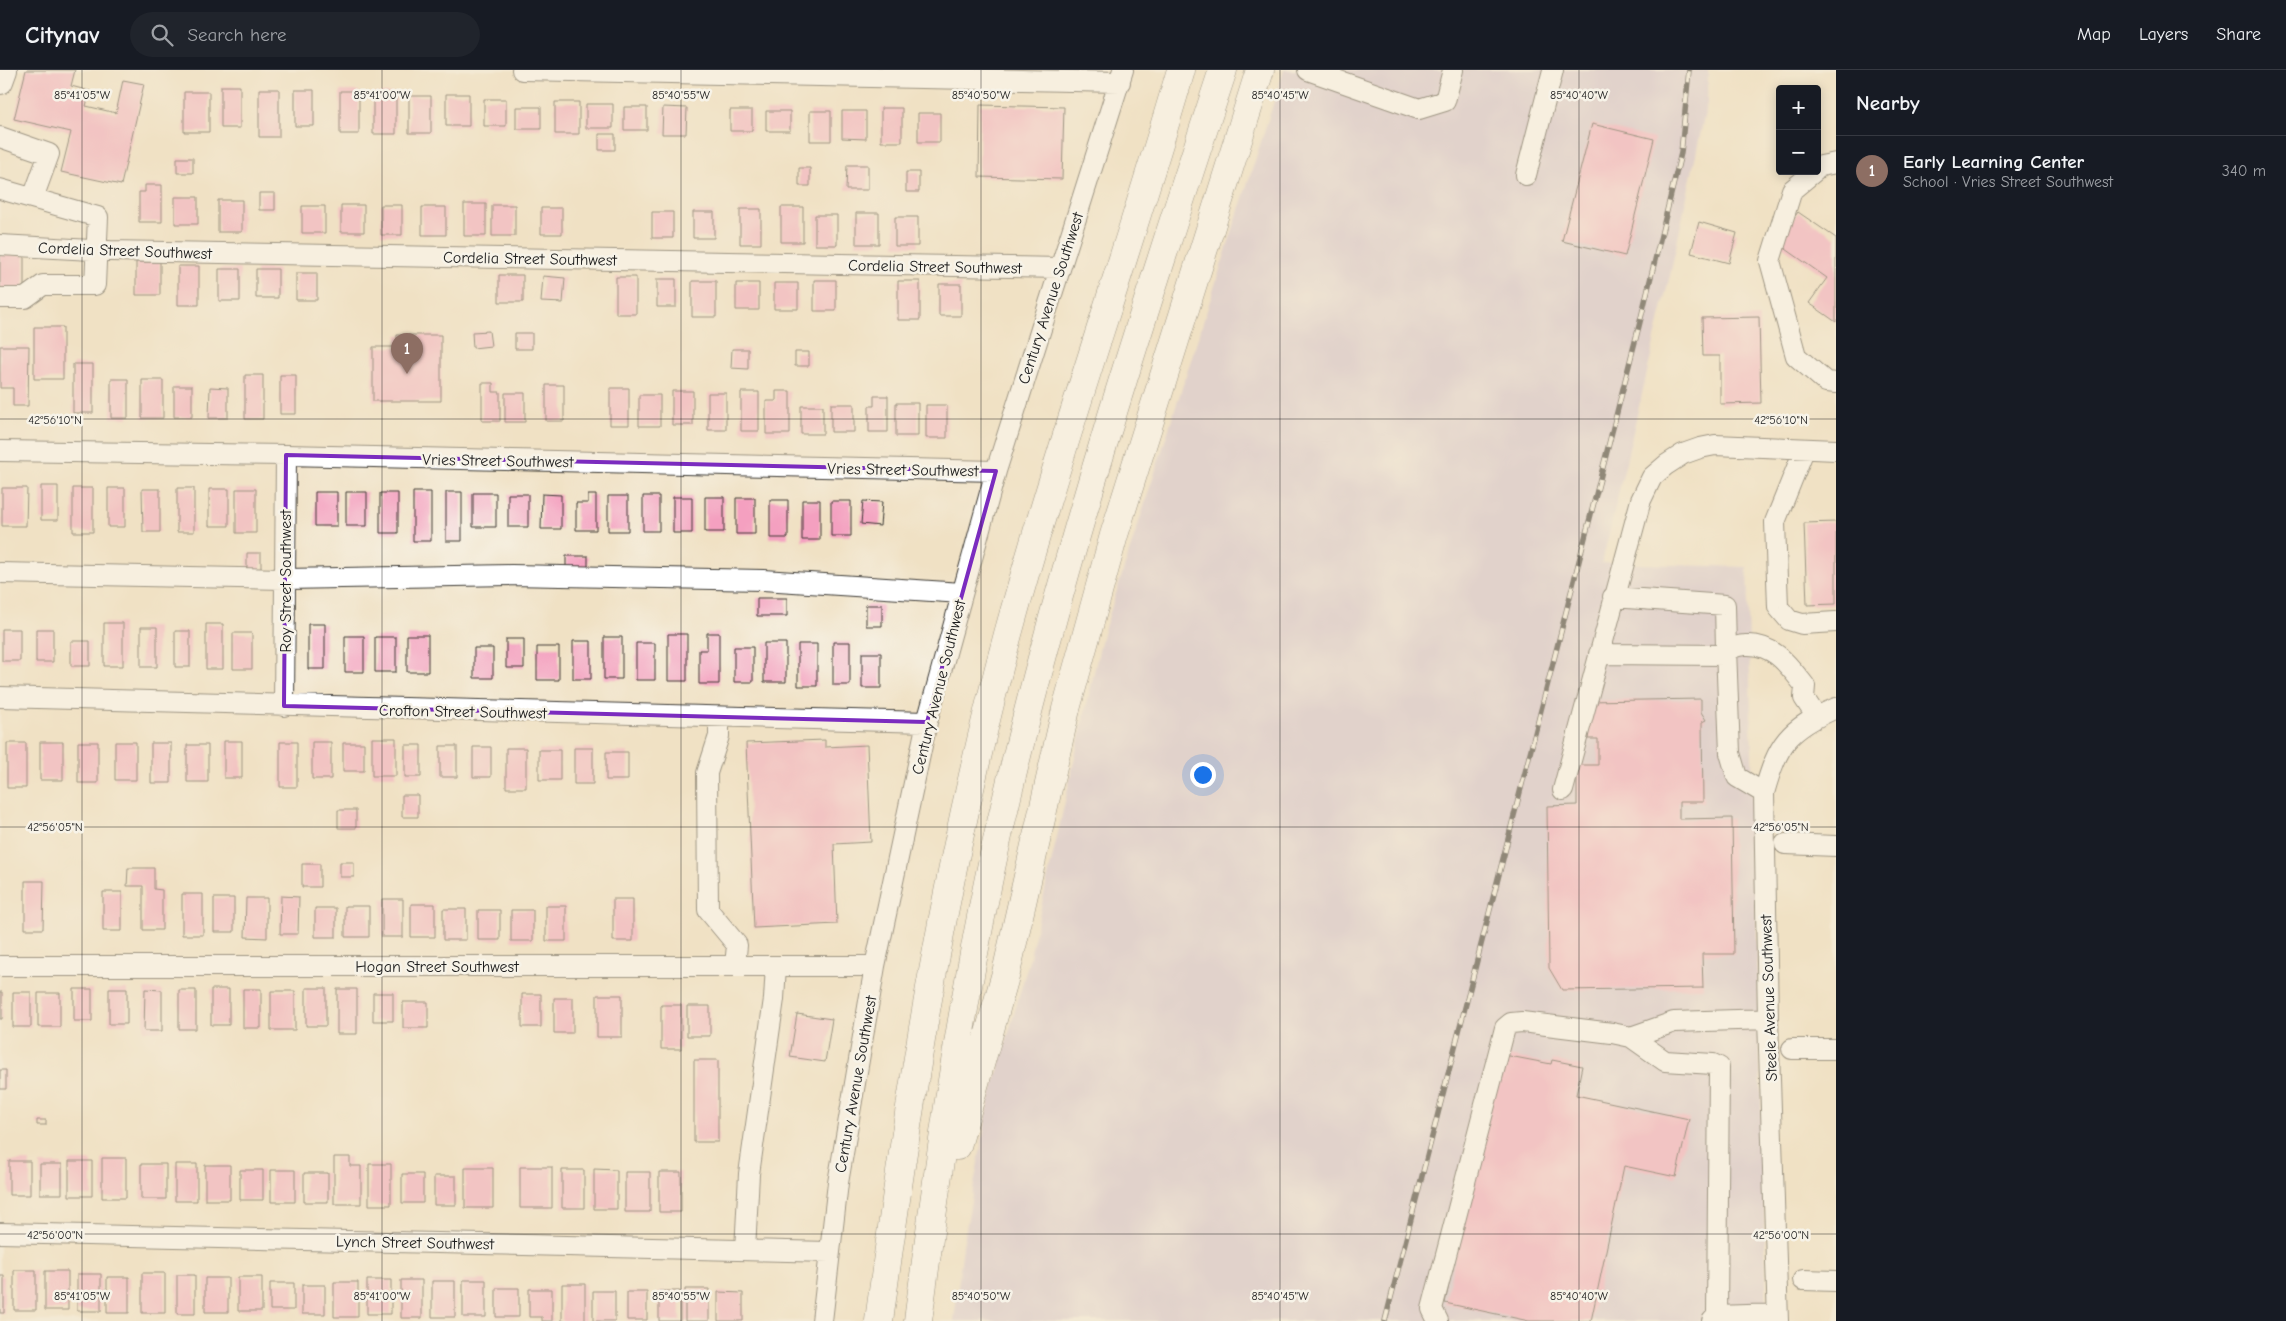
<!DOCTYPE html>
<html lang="en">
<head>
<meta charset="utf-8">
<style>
	:root { --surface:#171b24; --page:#20242c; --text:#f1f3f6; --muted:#9ea1a6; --line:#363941; --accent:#d690ce }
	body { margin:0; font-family:"Comic Neue",sans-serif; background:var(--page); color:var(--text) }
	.controls { position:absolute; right:15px; top:15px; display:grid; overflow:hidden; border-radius:5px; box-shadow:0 2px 12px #0003 }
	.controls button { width:45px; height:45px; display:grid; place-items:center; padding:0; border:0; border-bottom:1px solid var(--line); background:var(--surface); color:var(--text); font:25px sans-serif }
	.you { position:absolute; left:1202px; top:704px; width:18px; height:18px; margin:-12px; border:4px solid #fff; border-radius:50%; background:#1a73e8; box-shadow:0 0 0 8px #1a73e833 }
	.badge { display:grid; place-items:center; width:32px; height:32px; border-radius:50%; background:var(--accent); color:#fff; font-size:16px; font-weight:700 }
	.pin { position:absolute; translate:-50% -41px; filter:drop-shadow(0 1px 2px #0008) }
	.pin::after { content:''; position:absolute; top:26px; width:18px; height:15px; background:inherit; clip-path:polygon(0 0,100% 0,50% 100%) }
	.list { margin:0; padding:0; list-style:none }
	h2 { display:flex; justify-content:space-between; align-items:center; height:65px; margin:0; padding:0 20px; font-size:21px }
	h2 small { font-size:16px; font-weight:400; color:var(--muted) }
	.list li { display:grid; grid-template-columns:32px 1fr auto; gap:15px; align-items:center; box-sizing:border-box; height:70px; padding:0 20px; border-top:1px solid var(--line) }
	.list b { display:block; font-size:19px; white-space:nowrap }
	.list p { margin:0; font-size:16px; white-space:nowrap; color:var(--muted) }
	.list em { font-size:16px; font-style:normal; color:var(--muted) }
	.icon { flex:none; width:28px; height:28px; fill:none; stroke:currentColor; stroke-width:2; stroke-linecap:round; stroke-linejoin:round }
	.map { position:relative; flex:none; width:1836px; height:1251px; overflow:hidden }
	header { display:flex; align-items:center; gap:30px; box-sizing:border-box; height:70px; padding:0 25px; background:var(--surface); border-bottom:1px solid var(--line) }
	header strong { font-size:24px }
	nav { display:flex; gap:28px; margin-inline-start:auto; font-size:18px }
	.search { width:350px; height:45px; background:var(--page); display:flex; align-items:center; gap:12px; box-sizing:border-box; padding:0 18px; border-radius:28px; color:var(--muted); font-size:19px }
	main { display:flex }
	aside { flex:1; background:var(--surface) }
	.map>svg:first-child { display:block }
	.industrial { fill:#cebed2 }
	.building { fill:#f4a0c0 }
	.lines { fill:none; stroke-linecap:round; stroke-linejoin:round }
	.minor-casing { stroke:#3c3a35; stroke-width:22 }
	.major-casing { stroke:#3c3a35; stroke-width:28 }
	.highway-casing { stroke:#3c3a35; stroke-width:29 }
	.minor { stroke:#fff; stroke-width:20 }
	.major { stroke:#fff; stroke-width:26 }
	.highway { stroke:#fff; stroke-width:28 }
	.rail-casing { stroke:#1c1c1c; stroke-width:5.5 }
	.rail { stroke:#f7f3e8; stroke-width:4; stroke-dasharray:11; stroke-linecap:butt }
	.marked { fill:none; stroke:#7b2cbf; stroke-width:4; stroke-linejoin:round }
	.ticks { fill:none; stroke:#1c1c1c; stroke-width:1; stroke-opacity:0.45 }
	.labels { text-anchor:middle; stroke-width:5; stroke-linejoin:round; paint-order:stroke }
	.street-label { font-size:16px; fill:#1c1c1c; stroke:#f7f3e8 }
	.ticks-label { font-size:12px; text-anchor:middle; fill:#1c1c1c; stroke:#f7f3e8; stroke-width:5; stroke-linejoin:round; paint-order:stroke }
</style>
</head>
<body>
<header>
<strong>Citynav</strong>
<div class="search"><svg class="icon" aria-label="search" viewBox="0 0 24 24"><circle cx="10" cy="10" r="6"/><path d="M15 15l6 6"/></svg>Search here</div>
<nav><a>Map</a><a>Layers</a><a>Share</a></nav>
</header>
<main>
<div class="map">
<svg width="1836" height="1251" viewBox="0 0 1836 1251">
	<rect width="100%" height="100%" fill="#f7f3e8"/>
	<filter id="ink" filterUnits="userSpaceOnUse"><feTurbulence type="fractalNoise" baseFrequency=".02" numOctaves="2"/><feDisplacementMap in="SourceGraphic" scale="10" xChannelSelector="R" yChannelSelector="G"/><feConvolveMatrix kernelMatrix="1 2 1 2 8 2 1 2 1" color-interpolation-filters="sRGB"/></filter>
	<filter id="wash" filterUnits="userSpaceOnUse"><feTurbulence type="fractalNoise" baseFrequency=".0096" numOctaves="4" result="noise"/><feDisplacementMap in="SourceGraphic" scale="20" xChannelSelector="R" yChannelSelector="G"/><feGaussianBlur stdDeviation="1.12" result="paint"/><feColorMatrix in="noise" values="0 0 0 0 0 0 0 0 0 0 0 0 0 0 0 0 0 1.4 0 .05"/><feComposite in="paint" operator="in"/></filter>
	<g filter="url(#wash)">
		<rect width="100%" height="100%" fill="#f0e1c4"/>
		<path class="industrial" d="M1284 0H1708L1707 33 1671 201 1602 493 1747 497 1767 1251H954L963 1175 989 1032 1029 891 1102 567Z"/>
		<g id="blocks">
			<path class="building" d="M26 0H75L71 16 90 21 86 36 116 43 123 10 144 14 121 115 61 102 71 62 14 49Z
				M221 16H240V58H221Z
				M259 19H279V67H259Z
				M295 20H314V56H295Z
				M340 21H359V64H340Z
				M184 22H209V62H184Z
				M373 23H396V64H373Z
				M446 24H469V56H446Z
				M409 26H431V63H409Z
				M484 29H506V56H484Z
				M555 32H579V64H555Z
				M586 34H613V58H586Z
				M980 35 1064 37 1062 109 979 107Z
				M516 37H541V59H516Z
				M624 37H647V60H624Z
				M663 37 687 38 686 64H662Z
				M881 38H902V72H881Z
				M730 40H752V61H730Z
				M766 41H790V61H766Z
				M810 41H831V71H810Z
				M842 41H866V69L842 68Z
				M918 43H940V72H918Z
				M1592 54 1654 69 1625 186 1562 171Z
				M599 64H615V80H599Z
				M177 88H193V103H177Z
				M847 95H868V120H846Z
				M799 98H810V116H799Z
				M906 102H919V122H906Z
				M145 115H162V152H139V122H145Z
				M259 123H275V140H259Z
				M175 127H198V154H175Z
				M218 130H242V162H218Z
				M464 134H486V166H464Z
				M341 135H364V162H341Z
				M381 135H402V165H381Z
				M492 135H515V166H492Z
				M302 136H325V163H302Z
				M422 137H446V165H422Z
				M781 137H803V172H781Z
				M541 138H562V164H541Z
				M740 139H761V174H740Z
				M652 142H673V168H652Z
				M693 142H714V168H693Z
				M1798 142 1836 168V252L1809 233 1827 208 1776 172Z
				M856 143H879V174H856Z
				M815 145H837V175H815Z
				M895 147H918V176H895Z
				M1699 152 1737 163 1729 193 1691 183Z
				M0 185H24V218H0Z
				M136 192H160V225H136Z
				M178 196H199V235H178Z
				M219 199H240V231H219Z
				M256 199H278V228H256Z
				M296 203H317V230H296Z
				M499 205H523V232H499Z
				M543 206 565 208 563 233 541 232Z
				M616 207H636V244H616Z
				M657 209H676V237H657Z
				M814 210H836V241H814Z
				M692 211H716V247H692Z
				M898 211H920V250H898Z
				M736 213H759V240H736Z
				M774 213H798V239H774Z
				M939 214H961V246H939Z
				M1759 247 1761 333 1720 334V286H1703L1702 248Z
				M34 257H63V309H34Z
				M489 261 491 276 473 278 472 262Z
				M515 263H532V279H515Z
				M397 265H441V331H373V277H397Z
				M0 276H29L28 336H13V318H0Z
				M732 279H748V299L731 298Z
				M795 282H809V296H795Z
				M73 294H93V343H73Z
				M245 305H263V349H245Z
				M280 305H296V344H280Z
				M111 309H128V348H111Z
				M142 310H163V348H142Z
				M482 313H493V322H500V351H482Z
				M546 315H564V351H546Z
				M174 316H192V347H174Z
				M210 317 228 318V348H209Z
				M610 318H629V355H610Z
				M672 321H693V355H672Z
				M776 321H790V364H766V331H776Z
				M741 322H759V361H741Z
				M505 323H525V352H505Z
				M708 323H726V360H708Z
				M639 325H660V356H639Z
				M874 326H888V362H869V336H874Z
				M896 333H918V366H896Z
				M831 334H854V362H831Z
				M926 335H947V368H926Z
				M801 336H823V364H801Z
				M41 416H58V450H41Z
				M2 418H27L26 456H2Z
				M73 418H93V462H73Z
				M108 418H125V457H108Z
				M177 418H194V462H177Z
				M142 419H160V462H143Z
				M209 419H229V456H209Z
				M236 419H256V463H236Z
				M315 422H337V456H315Z
				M346 422H367V456H346Z
				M413 422H431V471H413Z
				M446 422H462V471H446Z
				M380 423H398V463H380Z
				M473 423H496V457H473Z
				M508 424H528V457H508Z
				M542 424 561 425V459H541Z
				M588 425H596V460H576V433H588Z
				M608 426H628V461H608Z
				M643 426H659V461H643Z
				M673 427H692V463H673Z
				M705 427H724V462H705Z
				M736 428H755V464H736Z
				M770 430H788V468H770Z
				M802 430H820V470H802Z
				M831 431H851V466H831Z
				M863 431 882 432 880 456 861 454Z
				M1836 452V534L1807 535 1804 453Z
				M247 483H261V501H247Z
				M566 486H588V504H566Z
				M757 528H787V546H757Z
				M866 535H882V556H866Z
				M104 553H123V596H104Z
				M206 554H223V599H206Z
				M308 554H325V599H308Z
				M141 557H157V597H141Z
				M2 559H20V591H2Z
				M36 559H53V592H36Z
				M175 561H190V597H175Z
				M233 563H252V599H233Z
				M707 563H719V614H699V580H707Z
				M668 564H687V611H668Z
				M407 565H428V602H407Z
				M345 566H364V602H345Z
				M375 567H396V602H375Z
				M604 567H622V609H604Z
				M506 569H524V598H506Z
				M71 571H90V596H71Z
				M573 571H591V609H573Z
				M833 572H850V615H833Z
				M636 573H655V610H636Z
				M764 573H786V612H764Z
				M798 574H817V616H798Z
				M537 577H559V610H537Z
				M734 577H753V612H734Z
				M474 578H493V608H474Z
				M862 583H881V618H862Z
				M1701 629V642L1706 650 1702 652 1703 732H1679V749L1732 748 1734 884H1702L1703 918 1562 920 1549 898 1547 736 1577 735V695H1598V669H1588V631Z
				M372 668H396V706H372Z
				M825 670V677L867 675 871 772 834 774 837 854 754 858 746 673Z
				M224 671H242V708H224Z
				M40 672H63V710H40Z
				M78 672H98V713H78Z
				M115 672H136V710H115Z
				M280 672H297V717H280Z
				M312 672H331V709H312Z
				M7 673H26V718H7Z
				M151 673H171V713H151Z
				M343 673H364V701H343Z
				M187 675H208V712H187Z
				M405 675H421V707H405Z
				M440 676H457V707H440Z
				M473 677H491V707H473Z
				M506 678H526V718H506Z
				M574 678H593V714H574Z
				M539 680H560V710H539Z
				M606 682H628V710H606Z
				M402 725H418V747H402Z
				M338 740H356V758H338Z
				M340 792H354V807H340Z
				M302 794H320V817H302Z
				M128 798H154V819L162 820V860H143V816H127Z
				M25 811H44L43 859H25Z
				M103 822H122V861H103Z
				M182 824H203V865H182Z
				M281 826 299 827 298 864H280Z
				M214 828H234V862H214Z
				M246 828H267V868L245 867Z
				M382 829H403V867H382Z
				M613 829H633V871H613Z
				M411 834H435V867H411Z
				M345 836H369V867H345Z
				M546 836H566V871H546Z
				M315 838H336V867H315Z
				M443 839H466V870H443Z
				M478 840H500V870H478Z
				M511 840H533V871H511Z
				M306 918H326V956H306Z
				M74 919H92V951H74Z
				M109 919H127V954H109Z
				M145 919 162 920V961H144Z
				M211 919H229V955H211Z
				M243 919H261V958H243Z
				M337 919H357V964H337Z
				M179 920H196V959H179Z
				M271 921H295V960H271Z
				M0 922H2V949H0Z
				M13 922H31V957H13Z
				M38 923H60V957H38Z
				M373 923H393V951H373Z
				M522 924H541V957H522Z
				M597 925H622V967H597Z
				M554 928H573V963H554Z
				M403 932H428V958H403Z
				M661 935H681V979H661Z
				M687 936H710V966H687Z
				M797 944 832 949 825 992 790 987Z
				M1499 984 1551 994 1552 990 1582 996 1576 1025 1689 1049 1676 1107 1624 1096 1591 1251H1529L1445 1233Z
				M694 990H718V1072H694Z
				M0 1000H6V1019H0Z
				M37 1050H46V1055H37Z
				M334 1087H350V1096H361V1134H334Z
				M102 1088H126V1128H102Z
				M9 1091H30V1125H9Z
				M69 1091H92V1126H69Z
				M40 1094H62V1124H40Z
				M141 1094H166V1129H141Z
				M175 1094H197V1131H175Z
				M369 1094H391V1135H369Z
				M205 1095H230V1130H205Z
				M520 1097H552V1138H520Z
				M465 1098H493V1138H465Z
				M594 1099 617 1100V1139H594Z
				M240 1100H263V1130H240Z
				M271 1100H295V1132H271Z
				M562 1100H584V1138H562Z
				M625 1102H650V1142H625Z
				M659 1102H681V1142H659Z
				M304 1103H328V1132H304Z
				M402 1104H423V1133H402Z
				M434 1106H456V1135H434Z
				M14 1200H36V1240H14Z
				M45 1201H68V1240H45Z
				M142 1203H165V1243H142Z
				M77 1204H101V1241H77Z
				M177 1205H195V1244H177Z
				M0 1206H4V1243H0Z
				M107 1207H129V1243H107Z
				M238 1207H262V1241H238Z
				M205 1208H228V1242H205Z
				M367 1210H391V1244H367Z
				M401 1210H422V1248H401Z
				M463 1210H486V1247H463Z
				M432 1211H455V1247H432Z
				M334 1212H358V1247H334Z
				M270 1213H294V1240H270Z
				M562 1214H585V1251H562Z
				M302 1215H325V1244H302Z
				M496 1218H519V1247H496Z
				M529 1219H552V1251H542V1247H529Z
				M685 1219H709V1251H685Z
				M593 1221H615V1251H593Z
				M659 1221H680V1251H659Z
				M627 1222H647V1250H627Z
				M718 1222 743 1223V1251H718Z"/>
		</g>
	</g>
	<g filter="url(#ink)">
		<use href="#blocks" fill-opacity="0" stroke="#3c3a35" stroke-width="1"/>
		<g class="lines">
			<defs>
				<path id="minor" d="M522 0 1120 12
					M1308 0 1419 39 1445 31 1453 0
					M0 67 49 84 33 128
					M1817 99 1821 96 1836 93
					M1815 101 1792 120 1770 191 1796 286 1826 312 1836 313
					M1526 105 1553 0
					M0 119 98 147 95 215H43L25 228H0
					M0 175 110 181 1060 198
					M1804 380 1775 452 1778 537 1789 550 1802 554 1836 552
					M0 381 286 385 996 401
					M0 503 285 509 511 505 763 510 962 523
					M1613 527 1725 535 1726 579C1732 579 1739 575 1745 575 1774 573 1789 596 1805 616L1804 628 1816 646
					M1726 579 1730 683 1737 707 1764 723
					M1599 584 1726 585
					M0 627 927 652
					M284 636 286 385
					M719 647V666L707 703 708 840 737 875 735 896
					M1563 720 1641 430 1652 407 1666 395 1683 384 1700 378 1715 375 1836 380
					M1785 774 1836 776
					M0 896H875
					M1631 967 1674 952 1768 949
					M1792 979H1836
					M0 1163 829 1182
					M745 1180 749 1104 774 929 776 896
					M1803 1210 1836 1211
					M822 1251 838 1113 875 896 927 652 996 401 1123 0
					M1438 1251 1432 1239 1505 958 1511 953 1522 952 1612 963 1631 967 1665 991 1713 994 1719 997 1717 1246
					M1712 1251 1717 1246 1777 1244
					M1778 1251 1768 949 1764 723C1778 673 1788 659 1836 638"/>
				<path id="major" d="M0 11 4 0"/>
				<path id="highway" d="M957 1076 1006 903 1066 639 1114 465 1260 0
					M879 1251C910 1020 947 789 1008 564 1060 374 1126 189 1181 0
					M918 1251C941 1075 966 899 1007 727 1065 481 1144 240 1223 0"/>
			</defs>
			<use href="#minor" class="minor-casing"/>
			<use href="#major" class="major-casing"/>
			<use href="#highway" class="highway-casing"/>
			<use href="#minor" class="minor"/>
			<use href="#major" class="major"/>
			<use href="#highway" class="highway"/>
			<defs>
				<path id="rail" d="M1385 1251 1639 256 1681 83 1689 0"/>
			</defs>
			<use href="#rail" class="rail-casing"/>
			<use href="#rail" class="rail"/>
		</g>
	</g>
	<path d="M0 0H1836V1251H0ZM286 385 996 401 927 652 284 636Z" fill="#f0e1c4" fill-opacity=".55" fill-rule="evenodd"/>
	<path class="marked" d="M286 385 996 401 927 652 284 636Z"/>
	<path class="ticks" d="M82 0V1251M382 0V1251M681 0V1251M981 0V1251M1280 0V1251M1579 0V1251M0 349H1836M0 757H1836M0 1164H1836"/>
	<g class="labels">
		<g class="street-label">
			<text transform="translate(125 180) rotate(2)" y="6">Cordelia Street Southwest</text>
			<text transform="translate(530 188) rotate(1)" y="6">Cordelia Street Southwest</text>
			<text transform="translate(935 196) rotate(1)" y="6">Cordelia Street Southwest</text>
			<text transform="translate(1050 228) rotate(-72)" y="6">Century Avenue Southwest</text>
			<text transform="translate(498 390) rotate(1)" y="6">Vries Street Southwest</text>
			<text transform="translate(903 399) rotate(1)" y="6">Vries Street Southwest</text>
			<text transform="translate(285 511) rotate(-90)" y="6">Roy Street Southwest</text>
			<text transform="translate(938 617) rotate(-76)" y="6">Century Avenue Southwest</text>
			<text transform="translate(463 641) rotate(1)" y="6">Crofton Street Southwest</text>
			<text x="437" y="902">Hogan Street Southwest</text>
			<text transform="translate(1768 928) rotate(-92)" y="6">Steele Avenue Southwest</text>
			<text transform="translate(855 1014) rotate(-80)" y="6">Century Avenue Southwest</text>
			<text transform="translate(415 1172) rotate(1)" y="6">Lynch Street Southwest</text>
		</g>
	</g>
	<g class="ticks-label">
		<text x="82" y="29">85°41'05"W</text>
		<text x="382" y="29">85°41'00"W</text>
		<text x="681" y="29">85°40'55"W</text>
		<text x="981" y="29">85°40'50"W</text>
		<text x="1280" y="29">85°40'45"W</text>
		<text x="1579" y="29">85°40'40"W</text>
		<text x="55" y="354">42°56'10"N</text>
		<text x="1781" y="354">42°56'10"N</text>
		<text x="55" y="761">42°56'05"N</text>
		<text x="1781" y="761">42°56'05"N</text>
		<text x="55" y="1169">42°56'00"N</text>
		<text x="1781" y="1169">42°56'00"N</text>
		<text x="82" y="1230">85°41'05"W</text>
		<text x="382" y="1230">85°41'00"W</text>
		<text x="681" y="1230">85°40'55"W</text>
		<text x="981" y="1230">85°40'50"W</text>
		<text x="1280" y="1230">85°40'45"W</text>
		<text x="1579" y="1230">85°40'40"W</text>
	</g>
</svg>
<div class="controls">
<button>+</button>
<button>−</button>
</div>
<div class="you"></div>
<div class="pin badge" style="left:407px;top:304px;background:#8d6e63">1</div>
</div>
<aside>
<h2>Nearby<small></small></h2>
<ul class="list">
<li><span class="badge" style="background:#8d6e63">1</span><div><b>Early Learning Center</b><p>School · Vries Street Southwest</p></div><em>340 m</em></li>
</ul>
</aside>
</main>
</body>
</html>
